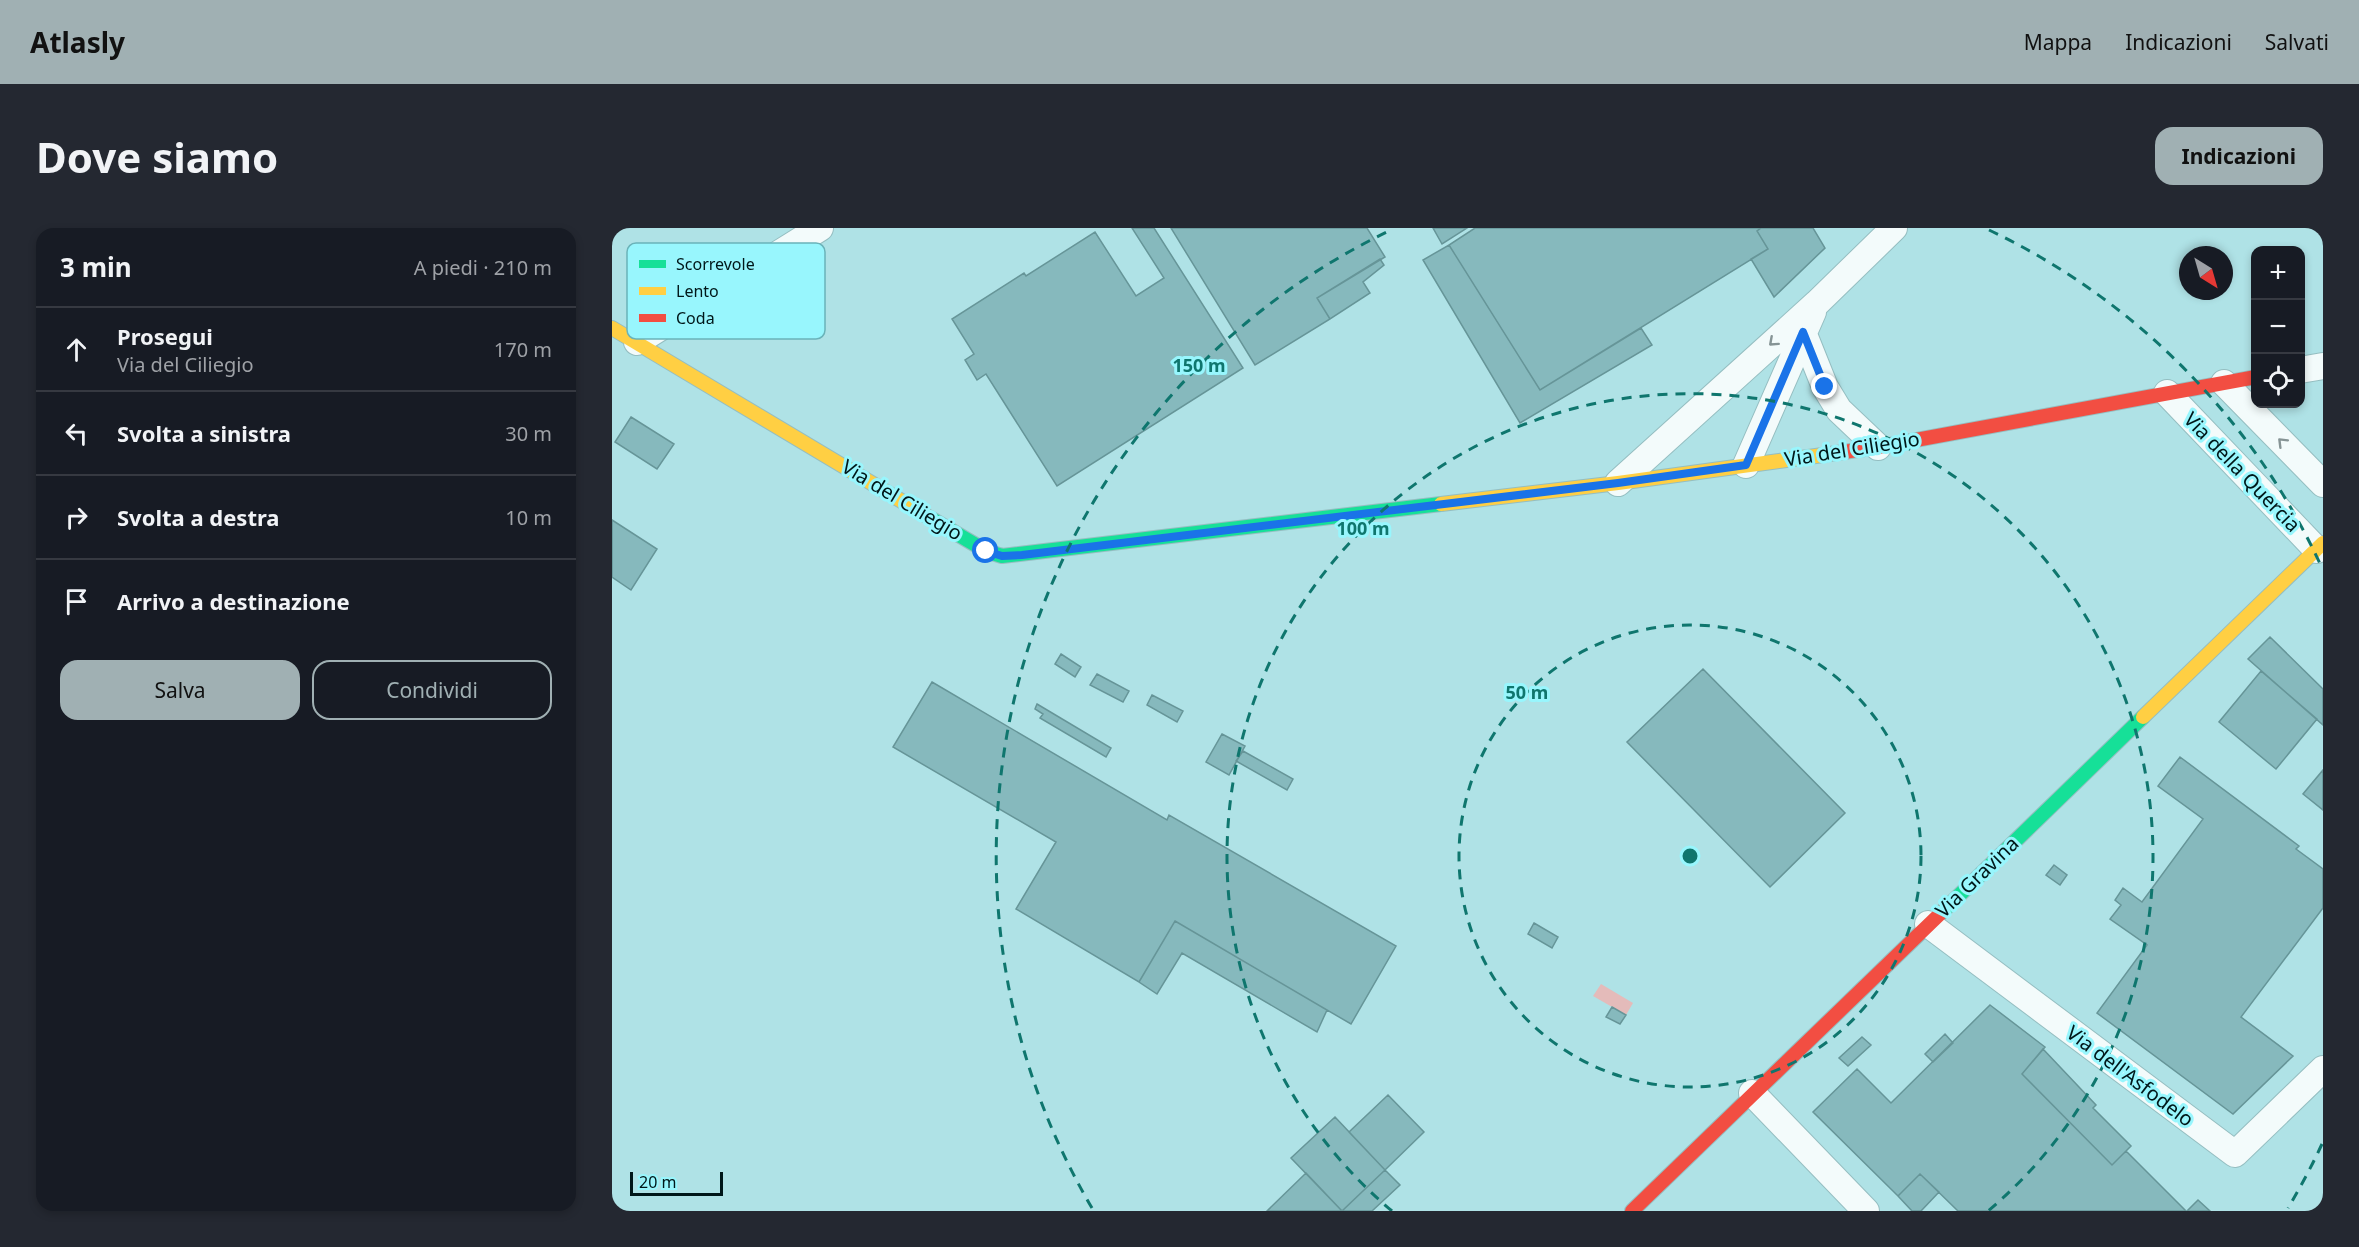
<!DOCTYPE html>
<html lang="it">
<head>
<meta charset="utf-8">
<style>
	:root { --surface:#171b24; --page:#242831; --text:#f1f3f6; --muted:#9ea1a6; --line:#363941; --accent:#a0b0b3 }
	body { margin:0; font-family:"Noto Sans",sans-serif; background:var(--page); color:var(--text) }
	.controls { position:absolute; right:18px; top:18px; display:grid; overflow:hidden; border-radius:12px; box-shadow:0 3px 9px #0003 }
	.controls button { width:54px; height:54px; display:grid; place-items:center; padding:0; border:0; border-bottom:2px solid var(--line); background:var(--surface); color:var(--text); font:30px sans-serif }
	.compass { position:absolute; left:1567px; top:18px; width:54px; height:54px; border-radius:50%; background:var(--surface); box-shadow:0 3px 9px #0003; rotate:143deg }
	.scale { position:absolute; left:18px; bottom:15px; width:93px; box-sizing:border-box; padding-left:6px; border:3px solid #001719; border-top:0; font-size:16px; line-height:21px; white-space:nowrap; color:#001719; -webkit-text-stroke:4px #98f6fd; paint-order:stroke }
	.stop { position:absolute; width:18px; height:18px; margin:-14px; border:4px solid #1a73e8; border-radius:50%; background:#fff }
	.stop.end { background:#1a73e8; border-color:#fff; box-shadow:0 2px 6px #0008 }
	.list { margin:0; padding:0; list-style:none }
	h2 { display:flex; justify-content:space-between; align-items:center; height:78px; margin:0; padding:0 24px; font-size:26px }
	h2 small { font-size:20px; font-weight:400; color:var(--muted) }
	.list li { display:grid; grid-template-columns:39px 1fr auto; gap:18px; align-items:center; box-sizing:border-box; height:84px; padding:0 24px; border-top:2px solid var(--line) }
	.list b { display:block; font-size:22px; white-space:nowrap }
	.list p { margin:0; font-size:20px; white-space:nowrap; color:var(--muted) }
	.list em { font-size:20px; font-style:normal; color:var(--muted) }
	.actions { display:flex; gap:12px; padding:18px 24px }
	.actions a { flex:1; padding:14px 0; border:2px solid var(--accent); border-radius:18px; text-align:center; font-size:21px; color:var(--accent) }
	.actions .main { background:var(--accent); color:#111 }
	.icon { flex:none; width:33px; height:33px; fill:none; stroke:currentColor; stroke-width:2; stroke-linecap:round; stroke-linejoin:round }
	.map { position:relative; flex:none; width:1711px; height:983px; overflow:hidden; border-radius:18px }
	header { display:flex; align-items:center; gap:36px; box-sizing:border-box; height:84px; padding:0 30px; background:var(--accent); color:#111 }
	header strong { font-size:28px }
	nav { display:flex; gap:33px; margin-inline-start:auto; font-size:21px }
	.intro { display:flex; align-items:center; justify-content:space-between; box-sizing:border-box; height:144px; padding:0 36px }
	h1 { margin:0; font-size:42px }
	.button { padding:15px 27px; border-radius:18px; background:var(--accent); color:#111; font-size:21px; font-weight:700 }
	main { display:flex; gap:36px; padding:0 36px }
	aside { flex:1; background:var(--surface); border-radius:18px; box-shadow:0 3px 9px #0003 }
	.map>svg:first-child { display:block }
	.water { fill:#e4bbba }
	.building { fill:#86b9bd; stroke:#669598; stroke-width:1.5 }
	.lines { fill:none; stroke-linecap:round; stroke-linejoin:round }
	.street-casing { stroke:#95bec1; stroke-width:28 }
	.fast-casing { stroke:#95bec1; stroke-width:16 }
	.slow-casing { stroke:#95bec1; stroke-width:16 }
	.jam-casing { stroke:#95bec1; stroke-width:16 }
	.street { stroke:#f3fbfb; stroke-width:26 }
	.fast { stroke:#16e098; stroke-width:14 }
	.slow { stroke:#ffcf43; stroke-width:14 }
	.jam { stroke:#f24e42; stroke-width:14 }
	.oneway { stroke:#869495 }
	.route { stroke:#1a73e8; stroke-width:8 }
	.ring { fill:none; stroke:#0f766e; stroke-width:3; stroke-dasharray:10 8 }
	.labels { text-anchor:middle; stroke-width:6; stroke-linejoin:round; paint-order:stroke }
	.street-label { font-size:20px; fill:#001719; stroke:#98f6fd }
	.key { fill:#98f6fd; stroke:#6ab3b9; stroke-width:1.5 }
	.key-label { font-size:16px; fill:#001719 }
	.centre { fill:#0f766e; stroke:#98f6fd; stroke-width:3 }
	.ring-label { font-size:18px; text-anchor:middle; font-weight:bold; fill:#0f766e; stroke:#98f6fd; stroke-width:6; stroke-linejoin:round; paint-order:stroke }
</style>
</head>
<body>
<header>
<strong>Atlasly</strong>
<nav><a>Mappa</a><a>Indicazioni</a><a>Salvati</a></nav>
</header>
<div class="intro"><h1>Dove siamo</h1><a class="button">Indicazioni</a></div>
<main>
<aside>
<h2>3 min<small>A piedi · 210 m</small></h2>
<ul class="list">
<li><svg class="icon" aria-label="ahead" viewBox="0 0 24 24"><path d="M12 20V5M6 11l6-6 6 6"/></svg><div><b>Prosegui</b><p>Via del Ciliegio</p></div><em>170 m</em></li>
<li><svg class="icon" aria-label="left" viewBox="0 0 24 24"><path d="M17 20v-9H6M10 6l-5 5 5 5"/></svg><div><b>Svolta a sinistra</b></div><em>30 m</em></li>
<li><svg class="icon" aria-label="right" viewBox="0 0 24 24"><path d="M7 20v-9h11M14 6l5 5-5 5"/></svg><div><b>Svolta a destra</b></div><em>10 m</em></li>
<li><svg class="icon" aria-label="arrive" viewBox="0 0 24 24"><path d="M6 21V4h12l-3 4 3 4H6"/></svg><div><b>Arrivo a destinazione</b></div></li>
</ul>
<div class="actions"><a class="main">Salva</a><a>Condividi</a></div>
</aside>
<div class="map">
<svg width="1711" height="983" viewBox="0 0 1711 983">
	<rect width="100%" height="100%" fill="#afe2e6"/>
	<path class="water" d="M989 756 1021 775 1014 787 981 768Z"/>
	<path class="building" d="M520 0H542L631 140 445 258 374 146 365 152 353 132 362 126 340 91 412 45 414 48 483 4 524 68 552 50Z
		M559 0H755L773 29 705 70 718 91 643 137Z
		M821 0H855L830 16Z
		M863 0H1149L1145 3 1156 21 928 162 837 17Z
		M1149 0H1201L1213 20 1162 69 1139 31 1156 21 1145 3Z
		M837 17 928 162 1029 100 1040 117 908 195 811 32Z
		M768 31 772 37 751 54 758 65 718 91 705 70Z
		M19 189 62 216 45 241 3 214Z
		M0 292 45 321 19 362 0 349Z
		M1658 409 1711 461V497L1636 431Z
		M449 426 469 439 463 449 443 436Z
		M1091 441 1233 585 1158 659 1015 514Z
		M1649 443 1705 491 1664 541 1607 494Z
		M485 446 517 463 511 474 478 457Z
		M320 454 555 592 557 587 784 718 739 796 563 693 527 754 404 681 444 614 281 519Z
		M540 467 571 483 565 494 535 477Z
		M425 476 499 520 494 529 428 490 431 486 423 481Z
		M610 506 633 518 617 547 594 534Z
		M631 523 681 551 675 562 624 533Z
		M1568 529 1687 618 1684 621 1711 641V680L1629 789 1681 828 1621 886 1485 785 1535 717 1498 691 1509 677 1503 672 1511 660 1530 674 1591 591 1546 558Z
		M1711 542V582L1691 566Z
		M1442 637 1455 647 1448 657 1434 647Z
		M563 693 715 782 705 804 570 725 545 766 527 754Z
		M922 695 946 709 940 720 916 706Z
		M1378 777 1433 819 1410 846 1500 937 1514 923 1574 983H1346L1308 946 1286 968 1201 884 1245 841 1279 875Z
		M1000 779 1014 787 1008 796 994 789Z
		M1333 806 1341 815 1321 834 1313 826Z
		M1250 809 1259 817 1236 838 1227 830Z
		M1431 821 1484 877 1481 880 1519 918 1500 937 1410 846Z
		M776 867 812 904 773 942 737 904Z
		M723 889 773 942 730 983 679 930Z
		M773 942 788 957 760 983H730Z
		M694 945 730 983H655Z
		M1308 946 1327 964 1309 983H1300L1286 968Z
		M1586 972 1598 983H1575Z"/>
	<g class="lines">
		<defs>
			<path id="street" d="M1191 104 1213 159 1227 182 1266 219
				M25 114 208 0
				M1688 142 1711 138
				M1612 155 1711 256
				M1555 165 1705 322
				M1134 237 1201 84
				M1006 255 1205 75 1282 0
				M1316 696 1623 926 1711 841
				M1140 865 1254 983"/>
			<path id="fast" d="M318 290 374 323 390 328 829 276
				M1331 683 1531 489"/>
			<path id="slow" d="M0 100 318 290
				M829 276 1006 255 1211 227
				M1531 489 1711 315"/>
			<path id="jam" d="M1211 227 1266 219 1644 149
				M1020 983 1331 683"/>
		</defs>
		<use href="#street" class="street-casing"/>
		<use href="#fast" class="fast-casing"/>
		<use href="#slow" class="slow-casing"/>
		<use href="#jam" class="jam-casing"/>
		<use href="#street" class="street"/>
		<use href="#fast" class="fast"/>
		<use href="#slow" class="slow"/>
		<use href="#jam" class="jam"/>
	</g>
	<defs><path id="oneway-chevron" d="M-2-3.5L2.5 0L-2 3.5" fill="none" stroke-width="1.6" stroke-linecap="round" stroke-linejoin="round" transform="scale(1.5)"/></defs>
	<g class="oneway">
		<use href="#oneway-chevron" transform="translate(1161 114) rotate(138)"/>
		<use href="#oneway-chevron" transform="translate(1670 214) rotate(-135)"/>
	</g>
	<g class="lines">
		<path class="route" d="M374 323 390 328 410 327 1006 255 1134 237 1191 104 1213 159"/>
	</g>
	<g class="ring">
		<circle cx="1078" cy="628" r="231"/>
		<path d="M780 983A463 463 0 1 1 1376 983"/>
		<path d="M1710 916A694 694 0 0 1 1676 980M480 980A694 694 0 0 1 779 2M1377 2A694 694 0 0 1 1710 340"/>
	</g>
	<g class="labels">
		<g class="street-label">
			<text transform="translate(1240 221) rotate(-9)" y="7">Via del Ciliegio</text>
			<text transform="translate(1630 244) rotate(46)" y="7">Via della Quercia</text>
			<text transform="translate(290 272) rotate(31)" y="7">Via del Ciliegio</text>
			<text transform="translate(1365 649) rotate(-44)" y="7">Via Gravina</text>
			<text transform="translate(1518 848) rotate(37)" y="7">Via dell'Asfodelo</text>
		</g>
	</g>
	<rect x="15" y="15" width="198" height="96" rx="9" class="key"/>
	<rect x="27" y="32" width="27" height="8" fill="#16e098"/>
	<rect x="27" y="59" width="27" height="8" fill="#ffcf43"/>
	<rect x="27" y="86" width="27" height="8" fill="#f24e42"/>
	<g class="key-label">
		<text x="64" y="42">Scorrevole</text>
		<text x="64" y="69">Lento</text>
		<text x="64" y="96">Coda</text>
	</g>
	<circle cx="1078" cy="628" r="9" class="centre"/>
	<g class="ring-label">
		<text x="587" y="144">150 m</text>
		<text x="751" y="307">100 m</text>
		<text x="915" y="471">50 m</text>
	</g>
</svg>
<div class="controls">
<button>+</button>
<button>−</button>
<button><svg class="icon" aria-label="locate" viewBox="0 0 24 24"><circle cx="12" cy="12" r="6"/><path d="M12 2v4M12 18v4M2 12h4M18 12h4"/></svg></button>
</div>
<svg class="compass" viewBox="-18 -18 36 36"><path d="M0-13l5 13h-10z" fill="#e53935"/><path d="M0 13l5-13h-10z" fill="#9ea1a6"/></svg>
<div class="scale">20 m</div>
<div class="stop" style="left:374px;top:323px"></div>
<div class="stop end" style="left:1213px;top:159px"></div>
</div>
</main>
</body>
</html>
